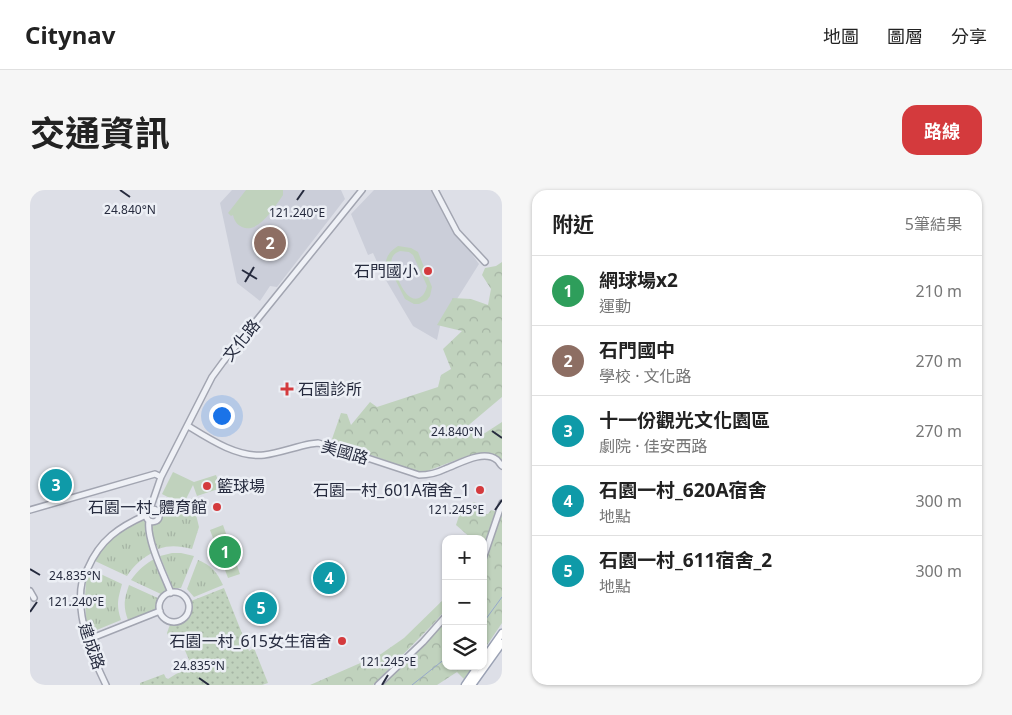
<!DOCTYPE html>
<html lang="zh-TW">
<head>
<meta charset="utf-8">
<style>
	:root { --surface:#fff; --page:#f6f6f6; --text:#222; --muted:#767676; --line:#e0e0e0; --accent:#d43a3d }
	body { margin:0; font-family:"Noto Sans","Noto Sans TC",sans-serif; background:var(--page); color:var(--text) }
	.controls { position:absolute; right:15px; bottom:15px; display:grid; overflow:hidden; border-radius:10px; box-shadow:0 1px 4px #0004 }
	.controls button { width:45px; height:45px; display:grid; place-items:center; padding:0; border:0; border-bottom:1px solid var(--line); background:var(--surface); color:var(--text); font:25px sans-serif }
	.you { position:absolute; left:191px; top:225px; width:18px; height:18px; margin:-12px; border:4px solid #fff; border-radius:50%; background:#1a73e8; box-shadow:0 0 0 8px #1a73e833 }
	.badge { display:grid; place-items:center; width:32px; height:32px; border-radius:50%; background:var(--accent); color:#fff; font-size:16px; font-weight:700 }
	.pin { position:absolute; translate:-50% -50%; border:2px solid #fff; box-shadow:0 1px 5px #0006 }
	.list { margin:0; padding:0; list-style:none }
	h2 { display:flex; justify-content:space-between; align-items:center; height:65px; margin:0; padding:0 20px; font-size:21px }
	h2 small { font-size:16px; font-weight:400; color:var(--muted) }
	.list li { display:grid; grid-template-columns:32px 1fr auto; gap:15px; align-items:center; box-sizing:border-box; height:70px; padding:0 20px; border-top:1px solid var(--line) }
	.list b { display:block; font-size:19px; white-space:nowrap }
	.list p { margin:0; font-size:16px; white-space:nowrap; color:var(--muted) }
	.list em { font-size:16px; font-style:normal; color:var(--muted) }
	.icon { flex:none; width:28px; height:28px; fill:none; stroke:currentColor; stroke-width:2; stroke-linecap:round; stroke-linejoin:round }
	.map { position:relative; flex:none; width:472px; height:495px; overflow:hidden; border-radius:15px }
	header { display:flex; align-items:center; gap:30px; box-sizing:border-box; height:70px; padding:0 25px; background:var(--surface); border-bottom:1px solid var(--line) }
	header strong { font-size:24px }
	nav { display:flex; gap:28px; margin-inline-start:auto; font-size:18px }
	.intro { display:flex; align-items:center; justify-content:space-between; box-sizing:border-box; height:120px; padding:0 30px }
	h1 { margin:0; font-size:35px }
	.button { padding:12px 22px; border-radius:15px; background:var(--accent); color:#fff; font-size:18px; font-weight:700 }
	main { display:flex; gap:30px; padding:0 30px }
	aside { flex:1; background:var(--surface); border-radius:15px; box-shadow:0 1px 4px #0004 }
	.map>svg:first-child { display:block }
	.built { fill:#cbced9 }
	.grass { fill:url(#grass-tufts) }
	.forest { fill:url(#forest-crowns) }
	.park { fill:url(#park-dots) }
	.pitch { fill:#c0d2bd; fill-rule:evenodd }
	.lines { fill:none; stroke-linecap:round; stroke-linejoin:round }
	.stream { stroke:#96a8ca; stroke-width:1 }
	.minor-casing { stroke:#a2a5b1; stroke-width:8 }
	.major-casing { stroke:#9ba2b4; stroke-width:9 }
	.minor { stroke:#eff1f6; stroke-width:5 }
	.major { stroke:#fff; stroke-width:6 }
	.ticks { fill:none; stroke:#262b3e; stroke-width:2 }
	.poi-dot { fill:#d43a3d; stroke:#eceff5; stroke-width:2 }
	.labels { text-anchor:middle; stroke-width:5; stroke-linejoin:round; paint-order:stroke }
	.poi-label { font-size:16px; fill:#262b3e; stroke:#eceff5; text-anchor:end }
	.street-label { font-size:16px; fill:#262b3e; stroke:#eceff5 }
	.ticks-label { font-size:12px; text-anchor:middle; fill:#262b3e; stroke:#eceff5; stroke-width:5; stroke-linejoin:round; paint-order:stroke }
</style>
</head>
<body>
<header>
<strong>Citynav</strong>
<nav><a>地圖</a><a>圖層</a><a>分享</a></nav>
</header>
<div class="intro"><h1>交通資訊</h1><a class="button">路線</a></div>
<main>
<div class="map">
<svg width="472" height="495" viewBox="0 0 472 495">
	<defs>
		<pattern id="grass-tufts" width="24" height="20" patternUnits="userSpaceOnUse" patternTransform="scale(1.25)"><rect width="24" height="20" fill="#c0d2bd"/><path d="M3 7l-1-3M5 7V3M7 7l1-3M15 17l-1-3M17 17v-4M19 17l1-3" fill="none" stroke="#a5b4a4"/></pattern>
		<pattern id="forest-crowns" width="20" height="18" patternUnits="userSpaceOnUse" patternTransform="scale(1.25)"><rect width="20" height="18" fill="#c0d2bd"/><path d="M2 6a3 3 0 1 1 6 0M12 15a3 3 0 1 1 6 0" fill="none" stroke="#a5b4a4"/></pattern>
		<pattern id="park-dots" width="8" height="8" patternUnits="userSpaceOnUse" patternTransform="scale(1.25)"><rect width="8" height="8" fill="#c0d2bd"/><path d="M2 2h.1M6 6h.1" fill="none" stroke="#a5b4a4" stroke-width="1.8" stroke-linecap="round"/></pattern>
	</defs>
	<rect width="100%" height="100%" fill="#dddfe7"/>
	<path class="built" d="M202 0H311L315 9 247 97 240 96 230 111 207 93 190 13Z
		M344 0H401L419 32 449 74 410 136 407 150 383 136 354 87 343 63 338 65 321 24Z"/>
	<path class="grass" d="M162 308 169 337 162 359C148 356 141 355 128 359 125 351 120 342 122 334L126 335C131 330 136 327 133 319H156Z
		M116 327 119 333C114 343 120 353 124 362 112 368 104 375 97 386L65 371C79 346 90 339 116 327Z
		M142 363H151L164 366 151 398H143L130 366Z
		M126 368 138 400 133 405 101 390C108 380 115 374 126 368Z
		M168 370C181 375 187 382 193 395L164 407 157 399Z
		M62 380 92 394C88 409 86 415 91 430L57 444 55 407 56 392Z
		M99 395 130 409 129 415V419L98 430C93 416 94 410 99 395Z"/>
	<path class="forest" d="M472 72V207L434 239 455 243 472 232V273L469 269 460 263 434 267 392 283 335 263 302 249 311 223 317 224 321 235 340 212 347 217 408 197 411 185 421 179 413 159 432 141 407 135 423 108 441 109 458 115 461 99 452 85 455 78 466 76Z
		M445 312 450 324H458L461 320 468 322 453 363V349H442L426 335 432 317Z
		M472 322V433L453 461V374L456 371Z
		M416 407V419L405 432 343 495H280L351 464 374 448Z
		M416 428V476H443L434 489 427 482 407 495H351Z"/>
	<path class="park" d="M194 398 219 461 224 458 238 493 232 495H110V493L134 484 136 488 138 489 146 484 162 477 151 451 143 455 137 443 142 429C154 431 162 423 161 411Z"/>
	<path class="pitch" d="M216 0H253V5L251 8C243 19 228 44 212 37 207 35 204 30 203 25L201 26 198 23Z
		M368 56 381 58 388 62 402 97 400 106 397 110 389 114H384L375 109 356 71C358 63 362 60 368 56ZM370 61 379 62 383 65 397 96C396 100 394 106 389 108 375 114 366 83 362 74 360 68 364 63 370 61Z
		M143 282 164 292 186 285 191 298 167 306 163 295 153 315 132 304Z
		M193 335 210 384 198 388 180 340Z"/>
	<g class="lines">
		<path class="stream" d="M453 433 472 407
			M382 495 416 468"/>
		<defs>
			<path id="minor" d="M405 0 427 42 455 72
				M158 236C179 249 208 268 234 265 249 263 265 257 280 254L288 253 307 258 389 285C398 285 407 283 415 279 429 274 453 259 467 270 469 272 470 274 472 276
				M120 319 131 287 182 187 193 172 332 0
				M0 320 125 284 131 287
				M119 331C132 335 132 319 122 319 114 319 115 327 119 331 116 349 134 385 141 403
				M453 369 472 313
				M0 401 4 408
				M129 417a15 15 0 1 1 30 0a15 15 0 1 1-30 0Z
				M57 450 130 421
				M76 495C69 480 61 464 57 449 52 431 48 410 52 392 53 387 56 382 58 378 70 350 89 337 116 325
				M348 495 393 452 416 426"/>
			<path id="major" d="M453 470 472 443
				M435 495 448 476
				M442 495 472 453"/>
		</defs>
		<use href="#minor" class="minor-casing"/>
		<use href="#major" class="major-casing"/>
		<use href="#minor" class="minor"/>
		<use href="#major" class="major"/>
	</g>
	<path class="ticks" d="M90 0 100 7M267 10 274 0M212 80 227 89M215 92 224 77M462 241 472 248M465 320 472 310M0 379 10 385M0 422 7 412M169 488 179 495M352 495 358 485"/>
	<g class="poi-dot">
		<circle cx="398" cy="81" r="5"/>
		<path d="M254.5 191.5h5v5h5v5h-5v5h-5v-5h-5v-5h5z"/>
		<circle cx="177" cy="296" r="5"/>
		<circle cx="450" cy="300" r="5"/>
		<circle cx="187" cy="317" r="5"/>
		<circle cx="312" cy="451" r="5"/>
	</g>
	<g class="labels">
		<g class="poi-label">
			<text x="388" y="87">石門國小</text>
			<text x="268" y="205" text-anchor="start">石園診所</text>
			<text x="187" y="302" text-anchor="start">籃球場</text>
			<text x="440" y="306">石園一村_601A宿舍_1</text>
			<text x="177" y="323">石園一村_體育館</text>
			<text x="302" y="457">石園一村_615女生宿舍</text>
		</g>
		<g class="street-label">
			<text transform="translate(211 150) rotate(-51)" y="6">文化路</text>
			<text transform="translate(315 262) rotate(16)" y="6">美國路</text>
			<text transform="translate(62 456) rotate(71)" y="6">建成路</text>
		</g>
	</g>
	<g class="ticks-label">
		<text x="100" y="24">24.840°N</text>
		<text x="267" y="27">121.240°E</text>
		<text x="427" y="246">24.840°N</text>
		<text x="426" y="324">121.245°E</text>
		<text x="45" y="390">24.835°N</text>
		<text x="46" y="416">121.240°E</text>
		<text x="358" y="476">121.245°E</text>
		<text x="169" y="480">24.835°N</text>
	</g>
</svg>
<div class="controls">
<button>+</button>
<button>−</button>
<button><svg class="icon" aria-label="layers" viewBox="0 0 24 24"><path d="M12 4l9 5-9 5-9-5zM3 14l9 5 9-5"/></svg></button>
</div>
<div class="you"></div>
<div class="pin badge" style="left:195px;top:362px;background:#2e9e5b">1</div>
<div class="pin badge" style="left:240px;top:53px;background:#8d6e63">2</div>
<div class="pin badge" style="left:26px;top:295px;background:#0f9aa8">3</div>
<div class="pin badge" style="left:299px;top:388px;background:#0f9aa8">4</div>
<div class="pin badge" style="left:231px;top:418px;background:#0f9aa8">5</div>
</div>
<aside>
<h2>附近<small>5筆結果</small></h2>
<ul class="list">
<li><span class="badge" style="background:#2e9e5b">1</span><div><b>網球場x2</b><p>運動</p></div><em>210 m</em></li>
<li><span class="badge" style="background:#8d6e63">2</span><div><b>石門國中</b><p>學校 · 文化路</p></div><em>270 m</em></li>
<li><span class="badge" style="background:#0f9aa8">3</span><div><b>十一份觀光文化園區</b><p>劇院 · 佳安西路</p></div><em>270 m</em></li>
<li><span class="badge" style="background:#0f9aa8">4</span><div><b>石園一村_620A宿舍</b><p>地點</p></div><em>300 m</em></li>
<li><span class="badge" style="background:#0f9aa8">5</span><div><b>石園一村_611宿舍_2</b><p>地點</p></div><em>300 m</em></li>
</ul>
</aside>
</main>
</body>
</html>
